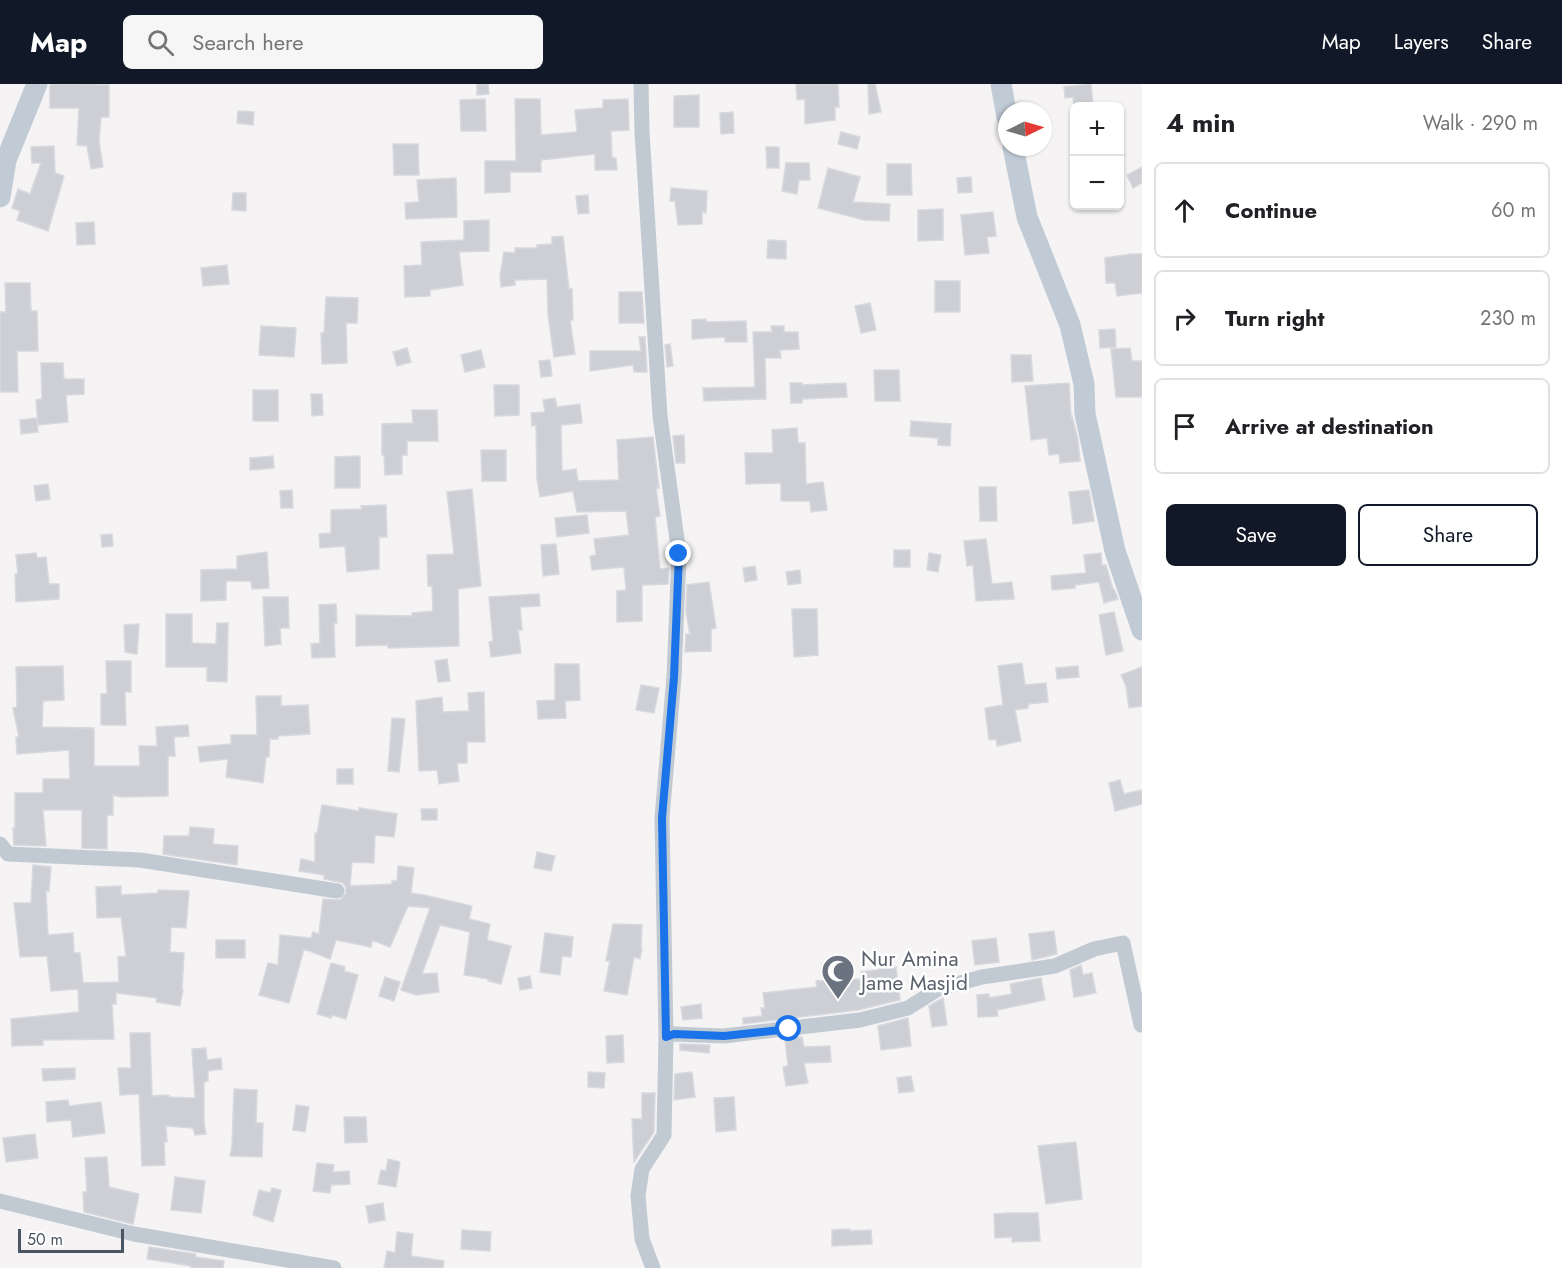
<!DOCTYPE html>
<html lang="en">
<head>
<meta charset="utf-8">
<style>
	:root { --surface:#fff; --page:#f6f6f6; --text:#202124; --muted:#757577; --line:#e0e0e0; --accent:#111827 }
	body { margin:0; font-family:Jost,sans-serif; background:var(--page); color:var(--text) }
	.controls { position:absolute; right:18px; top:18px; display:grid; overflow:hidden; border-radius:9px; box-shadow:0 2px 4px #0004 }
	.controls button { width:54px; height:54px; display:grid; place-items:center; padding:0; border:0; border-bottom:2px solid var(--line); background:var(--surface); color:var(--text); font:30px sans-serif }
	.compass { position:absolute; left:998px; top:18px; width:54px; height:54px; border-radius:50%; background:var(--surface); box-shadow:0 2px 4px #0004; rotate:85deg }
	.scale { position:absolute; left:18px; bottom:15px; width:106px; box-sizing:border-box; padding-left:6px; border:3px solid #4a5661; border-top:0; font-size:16px; line-height:21px; white-space:nowrap; color:#4a5661; -webkit-text-stroke:4px #fff; paint-order:stroke }
	.stop { position:absolute; width:18px; height:18px; margin:-14px; border:4px solid #1a73e8; border-radius:50%; background:#fff }
	.stop.end { background:#1a73e8; border-color:#fff; box-shadow:0 2px 6px #0008 }
	.list { margin:0; padding:0; list-style:none }
	h2 { display:flex; justify-content:space-between; align-items:center; height:78px; margin:0; padding:0 24px; font-size:26px }
	h2 small { font-size:20px; font-weight:400; color:var(--muted) }
	.list li { display:grid; grid-template-columns:39px 1fr auto; gap:18px; align-items:center; box-sizing:border-box; height:96px; margin:0 12px 12px; padding:0 12px; border:2px solid var(--line); border-radius:9px }
	.list b { display:block; font-size:22px; white-space:nowrap }
	.list em { font-size:20px; font-style:normal; color:var(--muted) }
	.actions { display:flex; gap:12px; padding:18px 24px }
	.actions a { flex:1; padding:14px 0; border:2px solid var(--accent); border-radius:9px; text-align:center; font-size:21px; color:var(--accent) }
	.actions .main { background:var(--accent); color:#fff }
	.icon { flex:none; width:33px; height:33px; fill:none; stroke:currentColor; stroke-width:2; stroke-linecap:round; stroke-linejoin:round }
	.map { position:relative; flex:none; width:1142px; height:1184px; overflow:hidden }
	header { display:flex; align-items:center; gap:36px; box-sizing:border-box; height:84px; padding:0 30px; background:var(--accent); color:#fff }
	header strong { font-size:28px }
	nav { display:flex; gap:33px; margin-inline-start:auto; font-size:21px }
	.search { width:420px; height:54px; background:var(--page); display:flex; align-items:center; gap:15px; box-sizing:border-box; padding:0 21px; border-radius:9px; color:var(--muted); font-size:22px }
	main { display:flex }
	aside { flex:1; background:var(--surface) }
	.map>svg:first-child { display:block }
	.building { fill:#cdcfd5; stroke:#d7d9de; stroke-width:1.5 }
	.lines { fill:none; stroke-linecap:round; stroke-linejoin:round }
	.street { stroke:#c1cad2; stroke-width:15 }
	.secondary { stroke:#c1cbd6; stroke-width:21 }
	.route { stroke:#1a73e8; stroke-width:8 }
	.labels { text-anchor:middle; stroke-width:5; stroke-linejoin:round; paint-order:stroke }
	.worship-label { font-size:21px; fill:#5b616d; stroke:#fff; text-anchor:start }
</style>
</head>
<body>
<header>
<strong>Map</strong>
<div class="search"><svg class="icon" aria-label="search" viewBox="0 0 24 24"><circle cx="10" cy="10" r="6"/><path d="M15 15l6 6"/></svg>Search here</div>
<nav><a>Map</a><a>Layers</a><a>Share</a></nav>
</header>
<main>
<div class="map">
<svg width="1142" height="1184" viewBox="0 0 1142 1184">
	<rect width="100%" height="100%" fill="#f5f3f3"/>
	<path class="building" d="M50 0 109 1V33H101L99 58 103 83 91 85 87 62 77 61 79 24H50Z
		M477 0H488L489 10 477 11Z
		M796 0H838L839 23H835V36L805 40V15L797 16Z
		M868 0H875L881 28 869 30Z
		M1091 0 1093 21 1074 23 1073 13 1065 14 1064 3Z
		M699 11V43H674V12Z
		M485 15 486 47H461L460 16Z
		M515 15H540L541 51 577 48 575 26 603 24V16L628 15 629 46 611 47 612 74H616L617 86H595V70L541 76V88H510V108L485 109V77H516Z
		M238 27 254 28 253 41 237 39Z
		M733 28 734 49 721 50 720 29Z
		M841 48 860 53 857 65 838 60Z
		M393 60H418L419 91H394Z
		M54 62 55 89 64 92 48 147 17 136 20 127 12 124 18 105 30 110 41 79H32L31 63Z
		M766 63H779V84H767Z
		M786 79H809L810 96H799L797 110 782 107Z
		M887 80H911L912 111H887Z
		M1142 83V99L1133 104 1127 91Z
		M828 84 860 93 853 118 890 120 889 137 864 136 818 124Z
		M971 93 972 108 958 109 957 94Z
		M456 94 457 133 406 135 405 119 419 118 417 96Z
		M671 104 707 107 706 129 702 128V140L678 141 675 117H670Z
		M233 109H246V127L232 126Z
		M588 111 589 129 578 130 576 112Z
		M943 125V156L918 157V126Z
		M993 128 996 152 987 153 989 169 965 171 961 131Z
		M489 136V167L459 168 463 201 430 206V212L405 213 404 182 422 181 421 158 464 156V137Z
		M94 138 95 160 77 161 76 139Z
		M563 152 569 205H572L573 236H570L575 270 554 273 548 231 547 195 515 196V201L501 203 500 192 504 168 515 169V164H537V161L552 160V153Z
		M768 156 786 157V175L767 174Z
		M1131 170H1142V209L1117 212 1115 199H1106L1105 174Z
		M227 181 229 200 203 202 201 184Z
		M935 197H960V228H935Z
		M5 199H30L31 227H37L38 267H17L18 308H0V228H6Z
		M619 208H642L644 239H619Z
		M326 213 358 214 357 239H346L347 279 322 280 321 249H324Z
		M870 219 876 246 861 249 855 222Z
		M706 235V238L746 237 747 258H725V253L692 255V236Z
		M261 242 296 244 294 273 259 271Z
		M771 242H784V248H798L799 265 780 266 781 274H765L766 315 704 317 703 304 755 303 753 248H772Z
		M1115 245 1116 263 1100 264 1099 246Z
		M639 253H645L647 288H634L633 281 590 287V267H641Z
		M670 260 673 282 667 283 665 261Z
		M407 264 411 278 397 282 393 268Z
		M1130 264 1132 277H1142V313H1116L1111 265Z
		M481 266 485 283 465 288 461 271Z
		M1011 271H1031L1033 297 1012 298Z
		M550 276 552 292 541 293 539 277Z
		M41 279H63L64 295H84V310L66 311 68 338 38 341 36 316 42 315Z
		M874 286H899L900 317H875Z
		M790 299H802V301L846 299 847 313 802 315V319H791Z
		M1069 299 1071 333 1072 332 1078 356 1080 377 1060 379 1059 370 1049 371 1047 354 1031 356 1025 302Z
		M494 301H519V331L495 332Z
		M253 306H278V337H253Z
		M311 310H322L323 331 312 332Z
		M555 314 557 323 580 320 582 339 561 341 562 387 576 385 578 397 619 396 617 356 653 353 659 404H656L660 432 655 433 660 485 669 484 668 500 642 501V537L617 538V507L626 506 624 483 592 486 590 472 596 471 594 455 629 451 626 427 577 428 573 407 540 413 537 395 536 341 532 342 531 329 545 328 543 316Z
		M412 326H437L438 357H407V371H402V390L385 391 384 371H382V340L413 339Z
		M37 334 38 348 21 350 20 336Z
		M911 337 951 340 950 362 938 361V354L910 352Z
		M797 344 798 359H805L806 400 823 398 827 426 811 428 810 417H781V399L746 400 745 369H773L772 346Z
		M684 351 685 379H676L673 352Z
		M481 366H506V397H482Z
		M273 372 274 384 250 386V374Z
		M360 372V404H335V373Z
		M48 400 50 415 36 417 34 402Z
		M979 403H996L997 437H980Z
		M472 405 481 502 458 505 459 562 388 564V561L356 562V531L412 532V529L433 527 432 502H428L427 471 454 470 447 408Z
		M292 406 293 424H281L280 407Z
		M1089 406 1094 437 1073 440 1069 408Z
		M386 421 387 453H379V485L347 488 345 462 320 464 319 450 331 449V426L362 425 361 422Z
		M587 431 589 449 557 453 555 434Z
		M112 450 113 462 102 463 101 451Z
		M986 455 992 500 1012 498 1014 515 976 517 973 481 967 482 964 457Z
		M556 460 559 490 543 492 541 461Z
		M894 466H910V483H894Z
		M267 468 269 504 252 505 251 497H226V516L201 517V486L237 485V472Z
		M36 469 37 474 46 473 49 500H59V515L16 518 15 490H18L16 471Z
		M929 469 941 471 938 488 927 486Z
		M1101 469 1102 481H1106L1113 505H1114L1118 515 1104 519 1099 498 1075 501V504L1052 506 1051 492 1086 489 1084 471Z
		M755 482 757 496 745 498 743 484Z
		M800 486 801 499 788 501 786 488Z
		M709 498 716 544 711 545V567L685 568 686 550H690L686 528 687 501Z
		M539 510 540 522 520 523 522 546H518L521 569 491 573 489 558 493 557 489 513Z
		M263 513H288L289 544H280L281 560 265 562Z
		M336 520 337 539H334L335 573 312 574 311 560 320 559 319 521Z
		M792 525H817L818 571 794 573Z
		M1114 528 1123 567 1106 571 1099 531Z
		M166 530H192V559L216 560 217 539H228L227 598 207 597V583H166Z
		M139 540 137 570 125 568 124 541Z
		M447 575 450 597 438 598 435 577Z
		M106 577H131V608H125L126 641H101V610H107Z
		M1022 579 1025 601 1046 599 1048 618 1028 620V624L1015 626 1021 657 997 662 996 655 989 656 985 624 1003 621 998 582Z
		M555 580H579L580 616 565 617 566 634 538 635 537 617 555 616Z
		M63 582 64 616 43 617 42 643 94 644V682H140L139 662H157L156 643 188 641 189 652 174 653 175 672H168V712L121 713 113 711V731H107V765L82 764V726H43L46 762 14 761 13 744H15V709H43V695H70L69 666 17 670 16 653H19L13 624 17 623 16 583Z
		M1078 582 1079 593 1057 595 1056 584Z
		M1142 583V622L1129 624 1126 602 1121 591Z
		M641 601 659 604 654 629 636 626Z
		M484 608 485 658H467V679H457L459 697 439 700 437 686 419 687 416 617 442 613 443 628 469 627 468 609Z
		M256 612H281V622L308 621 310 650 278 652V655H270L269 673H266L263 699 226 693 228 675 200 678 198 663 231 660V651H257Z
		M392 634 405 635 399 688 388 687Z
		M337 685H353V700H337Z
		M1120 696 1124 710 1142 706V720L1115 727 1109 699Z
		M322 721 359 727V724L397 730 394 753 375 751 374 779 352 778 350 802 392 800V797H397L398 782 414 784 411 809 424 811 472 822 469 835 490 840 487 856 511 862 501 900 488 897V895L464 891 470 848 440 841 422 890 437 889 439 908 416 911 401 906 430 824 408 822 390 863 372 856 371 863 336 856 330 875 304 865 289 919 259 911 268 879 278 881 280 851 311 854 313 848 319 850 323 815 340 816 346 809V803L343 799 324 795V791L299 787 301 775 315 778V749L317 750Z
		M421 725H437V736H422Z
		M190 743 214 745 213 760 238 762 237 781 163 770 164 752H189Z
		M537 768 555 772 551 787 534 784Z
		M33 781 51 783 49 807H46L48 851 73 849 74 869H80L83 899 119 898 118 873 126 872 121 833 97 834 96 803 121 802V811L158 809V806L189 807 186 844 171 843 170 868 184 869 182 906H183L180 922 156 918 157 914 116 909V920H112L114 955 43 956V961L12 962 11 935 79 928 78 905 51 907 47 872 20 873 14 819H31Z
		M613 840 642 841 641 864H642L640 875 634 873 627 911 604 907 610 877H606Z
		M1054 847 1057 870 1032 876 1029 850Z
		M545 849 573 853 571 873 562 872 560 891 540 888Z
		M996 854 999 878 975 881 972 857Z
		M216 856H245V874H216Z
		M331 879 345 883 344 887 358 891 346 935 332 931 331 934 317 930Z
		M1081 881 1083 891 1092 889 1096 909 1074 913 1070 886Z
		M896 883 900 916 858 926 743 940V934L762 932 761 924H765L763 909 817 903 816 897 862 895 861 888Z
		M530 892 532 904 520 906 518 894Z
		M385 893 400 898 394 917 379 912Z
		M1041 894 1045 916 997 926 998 932 978 933 977 911 989 910V914L1012 910 1010 900Z
		M943 914 947 941 932 943 929 922Z
		M701 920 702 934 683 936 681 923Z
		M908 934 911 962 881 966 878 942Z
		M130 949H150L152 1012 169 1011V1013L195 1014 192 965 206 964 207 976 221 974 222 985 208 987V997L204 998V1039L206 1050 195 1051 193 1044 166 1042 167 1058H164L165 1081 142 1082 139 1010 120 1011 118 984H131Z
		M623 951 624 978 607 979 606 952Z
		M802 953 804 963 830 962 831 978 804 979 808 999 786 1002 783 983 788 982 785 955Z
		M680 960 710 961 709 969 680 966Z
		M75 984V995L43 997 42 985Z
		M588 988 605 989 604 1004 588 1003Z
		M692 988 695 1013 674 1016 675 990Z
		M911 992 914 1007 899 1009 897 994Z
		M234 1005 257 1006 256 1039H263L262 1073 230 1072 232 1061Z
		M642 1009H655L654 1048 634 1078 632 1035H642Z
		M734 1013 736 1046 716 1048 714 1014Z
		M68 1016 69 1022 101 1018 105 1049 73 1053 71 1036 47 1038 46 1018Z
		M296 1021 309 1023 305 1048 293 1046Z
		M344 1033H366L367 1058 345 1059Z
		M35 1050 38 1074 6 1078 3 1054Z
		M1076 1058 1082 1115 1046 1120 1038 1062Z
		M107 1073 109 1103 139 1110 133 1140 84 1128 83 1108H87L85 1074Z
		M388 1075 400 1078 396 1103 378 1100 381 1086 386 1087Z
		M317 1079 334 1081 333 1088 349 1087 350 1100 331 1101 330 1109 313 1107Z
		M175 1093 205 1097 201 1129 171 1126Z
		M272 1104 281 1106 273 1138 253 1131 259 1106 270 1109Z
		M383 1119 385 1136 369 1139 366 1122Z
		M1008 1129H1038L1040 1157 1012 1158V1153L995 1154 994 1130Z
		M850 1145V1147L871 1146 872 1160 832 1162V1146Z
		M462 1146 491 1148 490 1167 461 1165Z
		M397 1148 413 1150 411 1172 444 1177 443 1184H384L387 1167 395 1169Z
		M149 1163 196 1170 195 1173 224 1177 223 1184H191V1182L147 1175Z"/>
	<g class="lines">
		<path class="street" d="M641 0 642 48 660 332 679 470 674 593 662 734 666 953 664 1051 642 1085 638 1112 642 1155 653 1184
			M0 760 8 770 140 776 337 807
			M666 953 674 950 724 952 860 936 908 924 938 905 982 893 1055 882 1094 865 1123 859 1141 941
			M0 1117 134 1150 334 1184"/>
		<path class="secondary" d="M1001 0 1007 33
			M1013 63 1027 133 1070 241 1084 300 1085 330 1115 467 1142 546
			M0 113 6 76 37 0"/>
	</g>
	<g class="lines">
		<path class="route" d="M679 470 674 593 662 734 666 953 674 950 724 952 789 945"/>
	</g>
	<defs>
		<symbol id="mosque-pin" viewBox="-11 -11 22 30"><path d="M0 17L-7.5 6A9.5 9.5 0 1 1 7.5 6Z" fill="#6b7280" stroke="#fff"/><path d="M3.5-4.9A6 6 0 1 0 3.5 4.9A5 5 0 1 1 3.5-4.9Z" fill="#fff"/></symbol>
	</defs>
	<g fill-rule="evenodd">
		<use href="#mosque-pin" x="819" y="868" width="38" height="52"/>
	</g>
	<g class="labels">
		<g class="worship-label">
			<text x="861" y="882">Nur Amina<tspan x="861" dy="24">Jame Masjid</tspan></text>
		</g>
	</g>
</svg>
<div class="controls">
<button>+</button>
<button>−</button>
</div>
<svg class="compass" viewBox="-18 -18 36 36"><path d="M0-13l5 13h-10z" fill="#e53935"/><path d="M0 13l5-13h-10z" fill="#757577"/></svg>
<div class="scale">50 m</div>
<div class="stop" style="left:789px;top:945px"></div>
<div class="stop end" style="left:679px;top:470px"></div>
</div>
<aside>
<h2>4 min<small>Walk · 290 m</small></h2>
<ul class="list">
<li><svg class="icon" aria-label="ahead" viewBox="0 0 24 24"><path d="M12 20V5M6 11l6-6 6 6"/></svg><div><b>Continue</b></div><em>60 m</em></li>
<li><svg class="icon" aria-label="right" viewBox="0 0 24 24"><path d="M7 20v-9h11M14 6l5 5-5 5"/></svg><div><b>Turn right</b></div><em>230 m</em></li>
<li><svg class="icon" aria-label="arrive" viewBox="0 0 24 24"><path d="M6 21V4h12l-3 4 3 4H6"/></svg><div><b>Arrive at destination</b></div></li>
</ul>
<div class="actions"><a class="main">Save</a><a>Share</a></div>
</aside>
</main>
</body>
</html>
